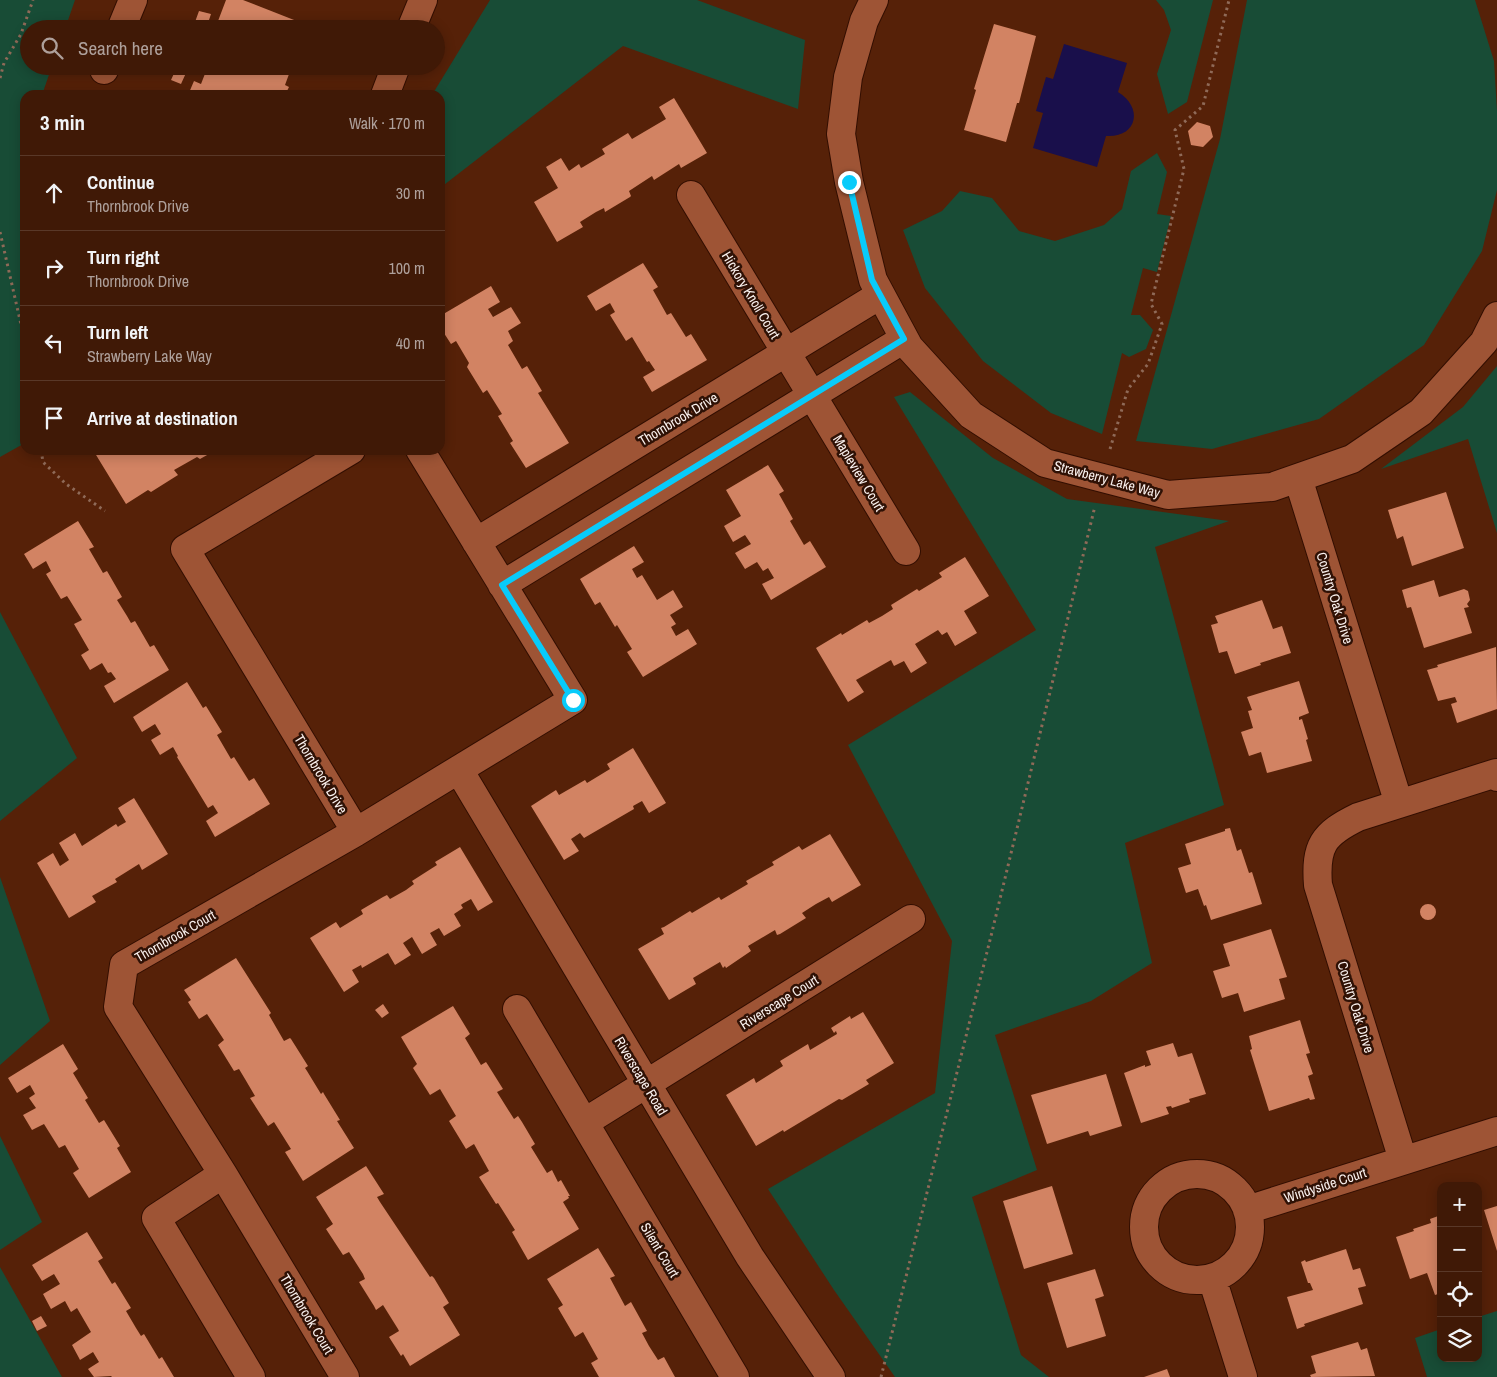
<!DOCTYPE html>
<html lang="en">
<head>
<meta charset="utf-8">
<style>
	:root { --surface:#401906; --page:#472210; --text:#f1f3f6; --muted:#aea09b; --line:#593828 }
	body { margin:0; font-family:"Archivo Narrow",sans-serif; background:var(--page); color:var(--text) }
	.controls { position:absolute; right:15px; bottom:15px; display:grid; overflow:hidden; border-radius:10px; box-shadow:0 2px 12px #0003 }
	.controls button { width:45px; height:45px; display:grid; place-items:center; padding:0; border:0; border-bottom:1px solid var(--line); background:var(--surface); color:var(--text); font:25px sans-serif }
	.stop { position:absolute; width:15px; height:15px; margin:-11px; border:4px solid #08cbfa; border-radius:50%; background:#fff }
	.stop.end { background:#08cbfa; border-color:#fff; box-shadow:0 1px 5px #0008 }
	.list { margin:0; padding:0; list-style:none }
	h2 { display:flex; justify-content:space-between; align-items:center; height:65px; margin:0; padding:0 20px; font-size:21px }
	h2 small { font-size:16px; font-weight:400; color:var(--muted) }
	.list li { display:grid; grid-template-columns:32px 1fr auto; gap:15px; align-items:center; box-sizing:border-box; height:75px; padding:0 20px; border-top:1px solid var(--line) }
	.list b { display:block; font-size:19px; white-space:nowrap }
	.list p { margin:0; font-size:16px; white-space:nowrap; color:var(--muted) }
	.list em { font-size:16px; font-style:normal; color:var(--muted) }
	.icon { flex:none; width:28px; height:28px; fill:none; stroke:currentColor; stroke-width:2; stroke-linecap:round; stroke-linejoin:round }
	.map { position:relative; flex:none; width:1497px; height:1377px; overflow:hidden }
	.search { position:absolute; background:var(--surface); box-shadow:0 2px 12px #0003; left:20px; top:20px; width:425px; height:55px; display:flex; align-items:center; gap:12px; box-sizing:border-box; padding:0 18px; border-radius:28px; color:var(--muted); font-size:19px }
	.panel { position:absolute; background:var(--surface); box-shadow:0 2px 12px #0003; left:20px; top:90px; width:425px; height:365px; border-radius:15px }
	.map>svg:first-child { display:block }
	.green { fill:#184c36 }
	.water { fill:#190f4b }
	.building { fill:#d28363 }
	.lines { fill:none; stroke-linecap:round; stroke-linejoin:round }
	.street-casing { stroke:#320e00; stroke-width:30 }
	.path { stroke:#8f6a58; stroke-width:3; stroke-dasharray:2.5 4; stroke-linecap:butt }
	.street { stroke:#9e5435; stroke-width:28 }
	.route { stroke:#08cbfa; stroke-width:6 }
	.labels { text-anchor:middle; stroke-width:5; stroke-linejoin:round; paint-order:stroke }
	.street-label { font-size:14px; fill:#faf1ee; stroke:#2f1105 }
</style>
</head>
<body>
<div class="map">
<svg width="1497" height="1377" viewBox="0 0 1497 1377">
	<rect width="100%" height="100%" fill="#562108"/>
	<path class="green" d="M0 0H75L65 29H29V66H52L42 95H25V443L0 457Z
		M490 0H697L805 40 798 109 623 46 440 188V95H432Z
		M1156 0H1213L1187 102 1168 114 1157 74 1171 30 1164 10Z
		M1247 0H1475L1494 61 1497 111V190L1482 251 1424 345 1319 419 1212 449 1136 441 1220 139Z
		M1157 153 1167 172 1157 214 1171 216 1157 272 1143 268 1131 315H1140L1153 330 1146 349 1129 357 1122 353 1102 434 1051 413 983 361 925 288 903 230 942 211 960 191 992 198 1019 231 1055 241 1104 225 1122 209 1131 171Z
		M1497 366V533L1468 439 1381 469 1463 407Z
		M910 392 993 458 1067 499 1229 521 1155 547 1224 805 1125 843 1152 963 1091 1001 995 1035 1037 1170 972 1197 1021 1355 1049 1377H895L834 1290 768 1189 935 1093 952 941 848 745 1036 630 894 397Z
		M0 612 77 758 0 821Z
		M0 877 50 1021 0 1065Z
		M0 1136 42 1222 0 1250Z
		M0 1267 62 1377H0Z
		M1497 1311V1377H1427L1415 1338 1441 1329V1358H1478V1317Z"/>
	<path class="water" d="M1064 44 1127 63 1118 92C1144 108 1137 138 1106 136L1097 167 1033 148 1043 113 1036 111 1046 77 1053 79Z"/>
	<path class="building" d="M226 0H243L317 29H219L221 22 218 21Z
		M199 11 211 14 207 26 195 22Z
		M994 24 1036 36 1019 103H1017L1006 142 964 130 976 90 974 89Z
		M208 66H292L285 85 289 87 285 95H188L194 81 201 84Z
		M312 66H323L321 72 311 68Z
		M176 69 186 73 181 84 171 80Z
		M674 98 707 153 681 168 679 164 654 180 652 176 629 191 631 196 630 197 605 212 604 208 596 212 580 222 583 227 557 242 534 202 558 188 546 167 561 158 569 171 579 164 581 168 583 167 605 154 602 149 628 133 632 139 666 119 659 107Z
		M1197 122 1210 126 1213 137 1203 147 1191 145 1188 131Z
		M643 263 658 287 653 290 667 315 671 313 686 337 691 334 707 360 652 392 643 377 655 370 649 361 647 362 632 337 626 341 610 315 615 312 610 303 596 311 587 296Z
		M491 286 500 302 488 309 493 317 511 307 521 323 508 331 513 341 508 345 522 369 527 366 542 391 538 393 569 443 526 468 510 443 513 441 498 416 502 414 487 390 483 393 467 367 469 363 456 341 451 344 440 327V316Z
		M93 450 115 451 216 450 200 459 197 457 174 470 178 475 151 492 148 490 126 504Z
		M768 465 784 491 779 494 793 519 790 521 804 545 810 541 826 567 771 600 762 584 774 578 768 568 763 571 757 562 745 569 735 553 751 544 745 535 733 542 724 526 741 516 726 490Z
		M1446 492 1464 548 1412 566 1403 536 1397 539 1388 510Z
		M78 521 94 547 89 549 103 573 107 571 122 597 117 600 127 616 131 623 135 621 150 647 154 645 169 670 114 703 104 686 116 679 111 672 108 673 102 663 90 670 81 655 89 650 74 624 82 620 69 599 67 596 61 599 46 574 51 571 46 561 33 569 24 554Z
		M634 546 644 562 632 569 637 578 642 575 657 600 673 590 683 607 670 615 676 624 671 627 676 636 688 629 697 644 643 677 627 652 632 649 617 625 615 627 600 602 595 605 580 579Z
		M965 557 989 596 964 611 977 633 955 646 947 632 942 635 938 630 915 644 927 663 911 673 904 661 894 666 891 660 856 680 864 692 848 702 816 648 841 633 842 635 867 620 869 623 882 616 893 609 891 605 917 589 919 591 942 577 939 573Z
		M1434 580 1439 597 1464 589 1468 591 1470 600 1467 604 1469 607 1464 608 1472 633 1424 648 1411 607 1407 608 1402 590Z
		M1262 600 1273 629 1282 626 1291 653 1260 663 1261 665 1235 674 1227 651 1219 653 1211 625 1218 623 1215 616Z
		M1496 647 1497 709 1457 723 1451 704 1457 702 1455 697 1438 701 1427 670 1438 667 1437 665Z
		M1299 681 1309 713 1299 717V720L1302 719 1308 739 1306 740 1312 761 1267 773 1261 752 1249 756 1241 732 1253 728 1248 711 1252 710 1247 697Z
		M187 682 203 708 206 706 222 732 217 735 231 759 234 757 249 781 254 778 270 804 215 837 206 821 218 813 213 805 208 808 177 757 178 756 173 747 160 755 151 740 161 734 155 724 142 732 133 717Z
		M633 748 666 803 649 813 642 801 633 806 634 809 584 838 580 833 571 839 579 851 564 860 531 806 556 790 559 795 585 780 587 783 610 769 607 764Z
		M134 798 168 854 142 870 139 864 115 879 117 882 92 896 96 902 69 918 37 863 53 853 60 866 69 860 59 843 75 833 82 846 116 824 118 827 119 826 126 822 118 808Z
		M1230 828 1237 851 1241 849 1249 873 1252 872 1262 904 1211 920 1206 905 1204 906 1198 889 1186 893 1178 868 1191 864 1185 844 1225 831V829Z
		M830 834 861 885 832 902 829 897 816 904 802 913 806 918 780 934 777 935 775 930 748 946 751 951 726 968 725 966 723 968 720 962 693 978 696 984 669 1000 638 949 664 934 661 928 664 927 690 911 692 913 719 897 721 900 748 884 746 881 774 865 772 862 799 846 802 850Z
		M460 847 493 902 478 911 471 899 462 904 461 905 463 908 454 914 461 926 444 936 439 928 430 933 437 945 422 954 412 937 403 943 411 955 395 965 388 953 362 968 361 965 352 970 359 982 344 992 310 938 336 922 340 928 363 914 361 910 383 897 387 895 390 899 406 890 414 884 412 881 437 865 435 862Z
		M1420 912a8 8 0 1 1 16 0a8 8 0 1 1-16 0Z
		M1271 929 1287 977 1279 979 1285 999 1244 1012 1238 993 1222 998 1213 971 1230 966 1223 944Z
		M236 958 271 1013 269 1015 284 1041 290 1038 291 1039 308 1066 305 1068 307 1071 321 1094 323 1092 324 1094 340 1120 337 1121 354 1148 303 1181 285 1152 291 1149 274 1122 268 1126 250 1098 255 1096 245 1079 239 1069 234 1071 218 1045 224 1040 207 1014 199 1019 188 1002 191 1000 184 990Z
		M383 1004 389 1013 382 1018 375 1010Z
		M453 1006 470 1034 465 1038 481 1065 486 1062 488 1065 503 1089 497 1092 514 1119 518 1116 522 1122 535 1144 531 1147 547 1173 552 1170 558 1182 561 1180 570 1196H568L569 1198 563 1202 579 1229 528 1260 512 1232 515 1230 498 1203 496 1204 479 1177 489 1171 474 1144 466 1149 449 1121 456 1116 440 1089 430 1095 413 1068 417 1064 401 1037Z
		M863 1012 894 1063 866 1080 869 1084 842 1100 839 1099 784 1132 783 1130 756 1146 726 1095 754 1078 756 1083 764 1078 783 1066 780 1061 808 1044 810 1050 837 1034 836 1031 834 1033 831 1028 850 1016 851 1019Z
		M1300 1020 1310 1053 1306 1054 1313 1074 1308 1076 1315 1099 1310 1100 1309 1098 1269 1111 1250 1050 1252 1049 1249 1036Z
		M1173 1043 1178 1057 1192 1053 1206 1094 1189 1099 1190 1102 1172 1108 1171 1106 1166 1107 1169 1114 1141 1123 1124 1073 1145 1065V1067L1151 1065 1146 1051Z
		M63 1044 78 1069 73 1073 88 1098 85 1100 99 1123 104 1120 120 1146 117 1148 131 1172 89 1198 73 1173 79 1169 65 1145 59 1148 44 1124 32 1130 23 1115 36 1108 29 1098 35 1094 30 1085 17 1093 8 1078Z
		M1106 1074 1122 1126 1090 1136 1088 1131 1047 1144 1031 1095Z
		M366 1166 384 1194 377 1197 380 1202 430 1277 432 1276 434 1278 449 1303 443 1307 460 1335 410 1366 403 1354 401 1356 389 1337 399 1331 398 1329 383 1305 376 1310 374 1306 359 1282 365 1279 363 1274 349 1252 343 1255 326 1229 333 1224 316 1197Z
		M1052 1186 1073 1254 1024 1269 1003 1201Z
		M1497 1206V1251L1484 1210Z
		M1441 1215V1293L1435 1295 1427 1273 1410 1279 1396 1237 1414 1231 1413 1229 1431 1223 1430 1219Z
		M87 1232 103 1258 98 1261 112 1284 115 1282 131 1308 126 1311 136 1328 141 1336 144 1334 159 1359 162 1357 174 1377H112L111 1376 94 1377 88 1369 99 1362 93 1352 80 1360 79 1358 72 1345 91 1332 77 1308 71 1312 65 1301 51 1309 43 1294 60 1284 54 1274 42 1281 32 1265Z
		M598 1248 615 1276 610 1278 625 1306 631 1302 647 1331 642 1333 649 1346 658 1360 664 1357 675 1377H599L591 1363 598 1359 583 1332 575 1337 558 1308 563 1305 547 1279Z
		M1346 1249 1353 1270 1360 1268 1366 1286 1358 1288 1363 1304 1304 1324 1305 1326 1297 1329 1287 1297 1313 1290 1310 1283H1308L1301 1262 1305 1260 1306 1262Z
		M1095 1269 1104 1296 1095 1299 1106 1336 1067 1348 1047 1283Z
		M41 1316 47 1326 37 1331 32 1321Z
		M1358 1342 1361 1350 1367 1348 1375 1376 1311 1377 1310 1375 1316 1373 1311 1356Z
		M1167 1369 1170 1377H1144Z"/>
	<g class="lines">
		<defs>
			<path id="street" d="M874 0 864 21 848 77 841 134 849 182 873 280 909 347 971 415 1045 463 1168 495 1272 487 1352 459 1421 412 1484 342 1497 316
				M121 29 133 0
				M411 29 423 0
				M104 70 105 66
				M385 95 396 66
				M691 195 906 551
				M351 450 185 549 356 832
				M1298 478 1399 804
				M476 542 880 295
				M502 585 904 339
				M459 770 750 1257 831 1377
				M517 1009 735 1377
				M585 1122 911 919
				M1403 1160 1318 885C1315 846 1323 834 1358 817L1496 773 1497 777
				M223 1174 156 1218 251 1377
				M1144 1227a53 53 0 1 1 106 0a53 53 0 1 1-106 0Z
				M1247 1210 1497 1131
				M1212 1278 1243 1377
				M345 1377 223 1174 118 1007 124 965 356 832 573 700 420 450"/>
		</defs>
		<use href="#street" class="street-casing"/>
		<path class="path" d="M0 78 4 63 21 34 33 0
			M0 232 25 342
			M1110 449 1128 389 1148 364 1162 324 1151 304 1184 169 1175 130 1203 106 1229 0
			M41 450 43 462 66 484 105 511
			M881 1377 992 932 1095 506"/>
		<use href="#street" class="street"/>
	</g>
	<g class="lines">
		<path class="route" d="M573 700 502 585 904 339 872 280 849 182"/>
	</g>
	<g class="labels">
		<g class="street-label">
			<text transform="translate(751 295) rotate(59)" y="5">Hickory Knoll Court</text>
			<text transform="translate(678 419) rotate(-31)" y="5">Thornbrook Drive</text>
			<text transform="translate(859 473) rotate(59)" y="5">Mapleview Court</text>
			<text transform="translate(1107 479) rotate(15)" y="5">Strawberry Lake Way</text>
			<text transform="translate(1335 598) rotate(73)" y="5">Country Oak Drive</text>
			<text transform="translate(321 774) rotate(59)" y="5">Thornbrook Drive</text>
			<text transform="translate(175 936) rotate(-30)" y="5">Thornbrook Court</text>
			<text transform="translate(779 1002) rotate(-32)" y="5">Riverscape Court</text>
			<text transform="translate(1356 1007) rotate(73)" y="5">Country Oak Drive</text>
			<text transform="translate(641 1076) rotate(59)" y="5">Riverscape Road</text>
			<text transform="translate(1325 1185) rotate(-18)" y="5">Windyside Court</text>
			<text transform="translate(660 1250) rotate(59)" y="5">Silent Court</text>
			<text transform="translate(307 1314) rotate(59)" y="5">Thornbrook Court</text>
		</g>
	</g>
</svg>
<div class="controls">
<button>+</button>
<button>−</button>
<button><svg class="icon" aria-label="locate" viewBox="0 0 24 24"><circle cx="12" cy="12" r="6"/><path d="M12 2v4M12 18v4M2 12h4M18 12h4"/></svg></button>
<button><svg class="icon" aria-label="layers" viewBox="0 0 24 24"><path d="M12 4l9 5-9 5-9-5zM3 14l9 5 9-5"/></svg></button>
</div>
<div class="stop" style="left:573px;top:700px"></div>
<div class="stop end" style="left:849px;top:182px"></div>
<div class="search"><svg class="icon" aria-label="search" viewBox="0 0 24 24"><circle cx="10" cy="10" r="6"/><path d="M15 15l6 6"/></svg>Search here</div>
<section class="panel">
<h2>3 min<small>Walk · 170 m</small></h2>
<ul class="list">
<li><svg class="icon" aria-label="ahead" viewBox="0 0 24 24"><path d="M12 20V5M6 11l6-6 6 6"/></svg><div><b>Continue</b><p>Thornbrook Drive</p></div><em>30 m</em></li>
<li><svg class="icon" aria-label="right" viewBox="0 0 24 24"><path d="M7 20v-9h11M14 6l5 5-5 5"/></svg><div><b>Turn right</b><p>Thornbrook Drive</p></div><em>100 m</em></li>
<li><svg class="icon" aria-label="left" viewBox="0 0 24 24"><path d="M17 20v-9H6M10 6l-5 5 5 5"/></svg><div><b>Turn left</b><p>Strawberry Lake Way</p></div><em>40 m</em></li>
<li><svg class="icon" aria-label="arrive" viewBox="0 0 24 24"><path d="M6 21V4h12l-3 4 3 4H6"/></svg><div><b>Arrive at destination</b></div></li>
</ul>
</section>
</div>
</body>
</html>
